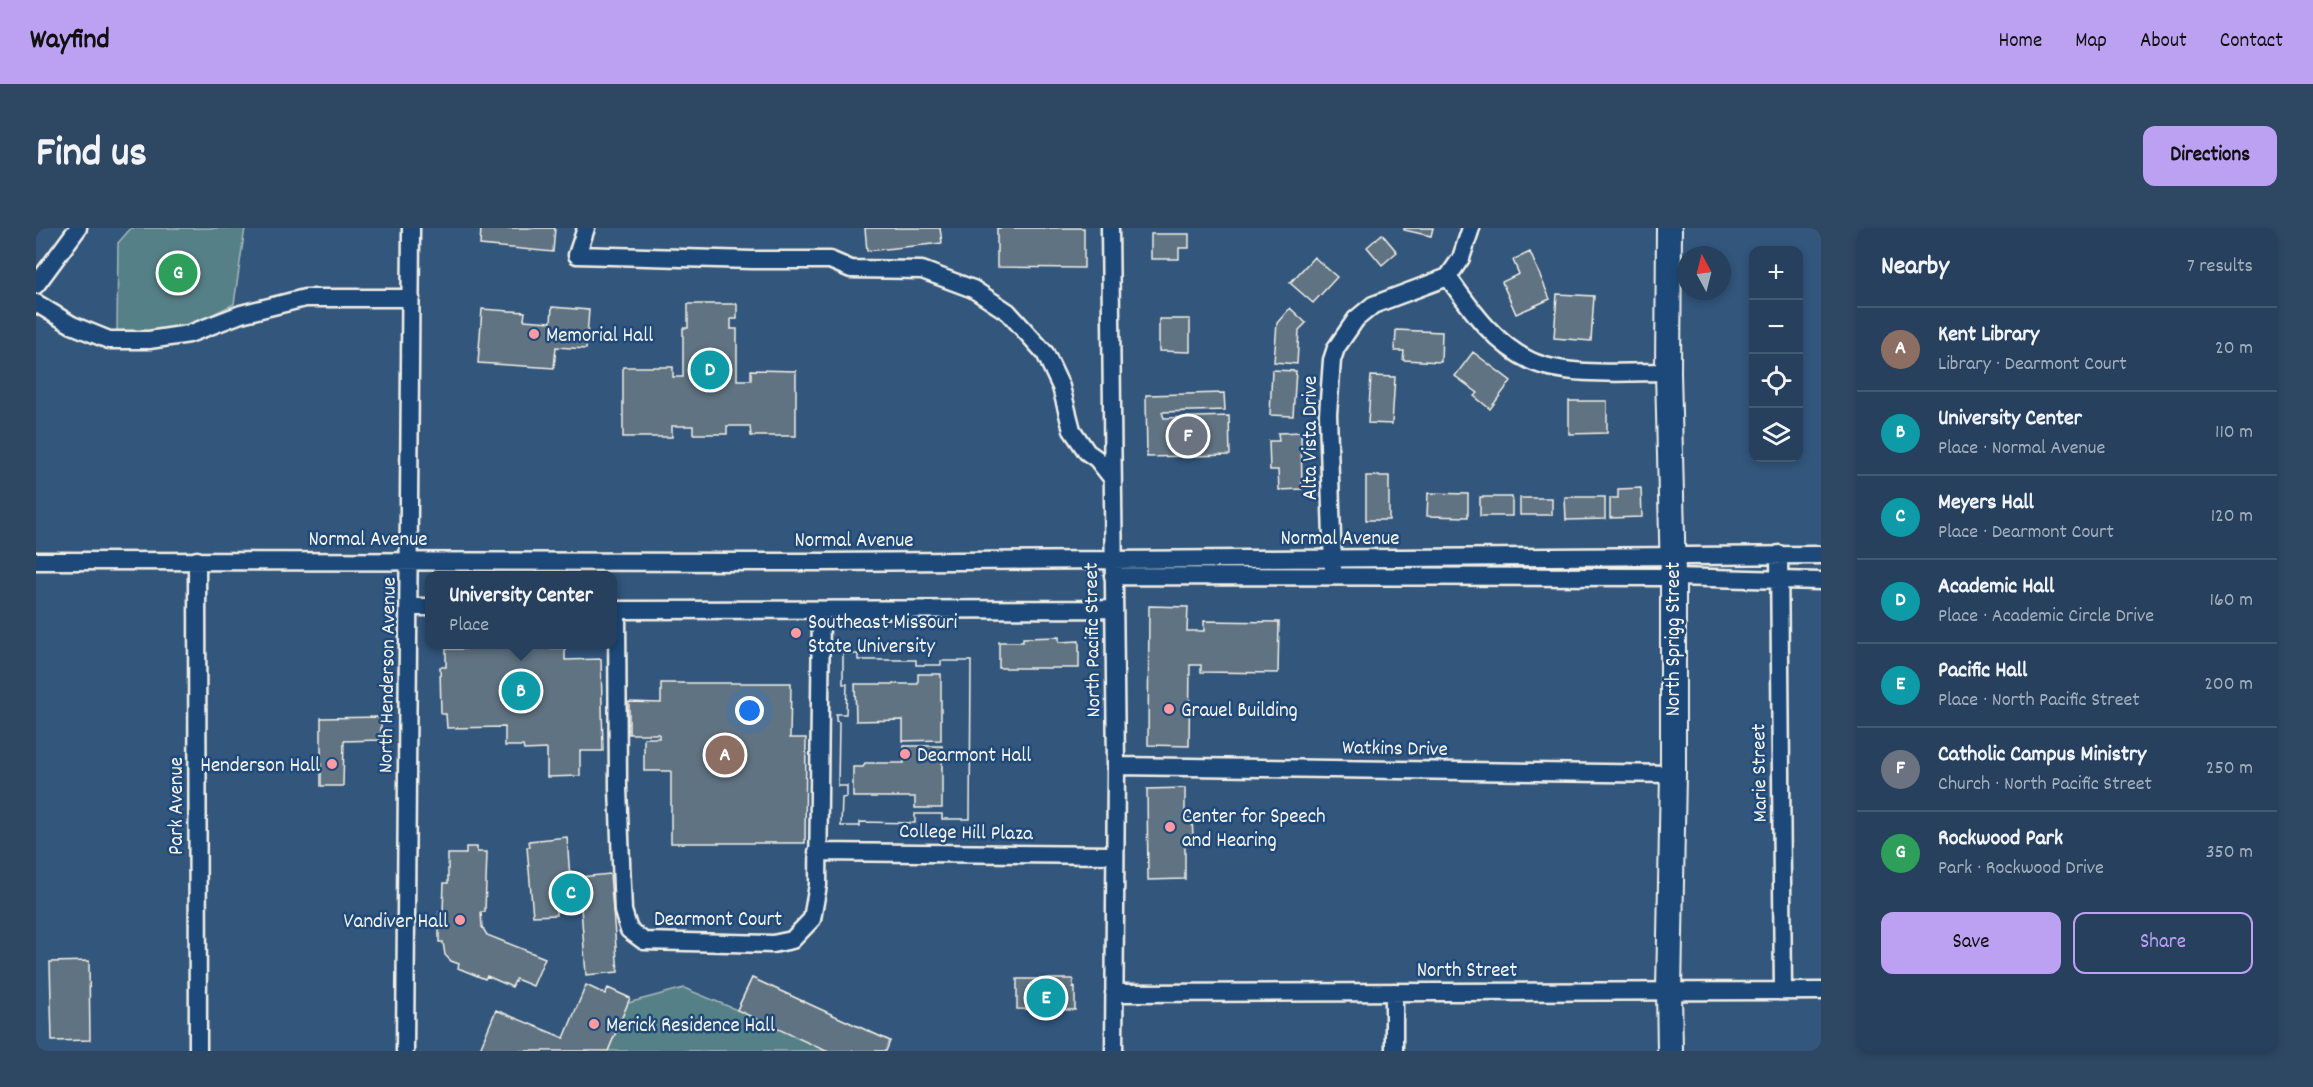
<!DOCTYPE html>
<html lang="en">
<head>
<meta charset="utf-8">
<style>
	:root { --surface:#26405d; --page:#2e4763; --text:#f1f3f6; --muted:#a4afbc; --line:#425972; --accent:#bca0f2 }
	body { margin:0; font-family:Dekko,sans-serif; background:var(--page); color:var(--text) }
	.controls { position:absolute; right:18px; top:18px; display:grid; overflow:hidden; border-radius:12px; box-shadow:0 3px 9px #0003 }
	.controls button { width:54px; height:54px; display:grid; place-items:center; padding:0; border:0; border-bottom:2px solid var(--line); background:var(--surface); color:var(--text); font:30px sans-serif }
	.compass { position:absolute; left:1641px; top:18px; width:54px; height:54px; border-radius:50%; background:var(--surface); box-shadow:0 3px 9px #0003; rotate:353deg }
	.you { position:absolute; left:714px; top:483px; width:21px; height:21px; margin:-15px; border:4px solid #fff; border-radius:50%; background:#1a73e8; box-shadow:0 0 0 9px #1a73e833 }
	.badge { display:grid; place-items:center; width:39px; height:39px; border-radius:50%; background:var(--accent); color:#fff; font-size:20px; font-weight:700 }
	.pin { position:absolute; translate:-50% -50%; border:3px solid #fff; box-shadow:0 2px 6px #0006 }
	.popup { position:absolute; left:389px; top:343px; width:192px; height:78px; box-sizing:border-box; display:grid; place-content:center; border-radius:12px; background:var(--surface); filter:drop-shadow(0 2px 4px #0005); font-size:20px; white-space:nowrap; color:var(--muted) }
	.popup b { font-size:22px; color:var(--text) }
	.popup::after { content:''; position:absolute; left:50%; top:100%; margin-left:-12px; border:12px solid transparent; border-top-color:var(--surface) }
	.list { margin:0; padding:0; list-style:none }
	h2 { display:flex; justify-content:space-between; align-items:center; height:78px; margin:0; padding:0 24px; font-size:26px }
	h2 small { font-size:20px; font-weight:400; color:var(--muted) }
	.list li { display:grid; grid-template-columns:39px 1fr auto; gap:18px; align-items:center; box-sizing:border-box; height:84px; padding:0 24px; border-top:2px solid var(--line) }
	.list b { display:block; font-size:22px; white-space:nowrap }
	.list p { margin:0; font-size:20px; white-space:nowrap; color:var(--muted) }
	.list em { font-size:20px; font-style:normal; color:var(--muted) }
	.actions { display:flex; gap:12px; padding:18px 24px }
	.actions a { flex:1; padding:14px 0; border:2px solid var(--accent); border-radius:12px; text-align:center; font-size:21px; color:var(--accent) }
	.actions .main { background:var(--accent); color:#111 }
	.icon { flex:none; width:33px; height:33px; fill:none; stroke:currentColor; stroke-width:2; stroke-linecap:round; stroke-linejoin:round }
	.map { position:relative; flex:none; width:1785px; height:823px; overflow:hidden; border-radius:12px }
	header { display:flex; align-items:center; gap:36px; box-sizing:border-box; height:84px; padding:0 30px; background:var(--accent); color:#111 }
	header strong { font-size:28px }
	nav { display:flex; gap:33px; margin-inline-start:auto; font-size:21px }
	.intro { display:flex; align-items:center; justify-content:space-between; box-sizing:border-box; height:144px; padding:0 36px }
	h1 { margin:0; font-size:42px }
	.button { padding:15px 27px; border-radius:12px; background:var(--accent); color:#111; font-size:21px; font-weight:700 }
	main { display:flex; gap:36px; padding:0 36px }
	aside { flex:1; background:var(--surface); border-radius:12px; box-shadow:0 3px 9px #0003 }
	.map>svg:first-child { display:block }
	.green { fill:#578087; stroke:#a6b8b8; stroke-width:1.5 }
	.building { fill:#607382; stroke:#f4f1e8; stroke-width:1.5; fill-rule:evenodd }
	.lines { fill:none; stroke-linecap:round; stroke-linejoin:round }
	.minor-casing { stroke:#f4f1e8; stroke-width:21 }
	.secondary-casing { stroke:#f4f1e8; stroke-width:28 }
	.minor { stroke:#1f4a7a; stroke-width:16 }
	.secondary { stroke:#1f4a7a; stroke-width:24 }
	.poi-dot { fill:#ff9aa2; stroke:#1f4a7a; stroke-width:2 }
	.labels { text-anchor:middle; stroke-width:5; stroke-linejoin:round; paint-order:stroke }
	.poi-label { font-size:21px; fill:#f4f1e8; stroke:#1f4a7a; text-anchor:start }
	.street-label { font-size:21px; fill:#f4f1e8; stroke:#1f4a7a }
</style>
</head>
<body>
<header>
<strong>Wayfind</strong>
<nav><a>Home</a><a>Map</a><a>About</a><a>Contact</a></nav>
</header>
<div class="intro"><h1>Find us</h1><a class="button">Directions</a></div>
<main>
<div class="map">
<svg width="1785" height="823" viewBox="0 0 1785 823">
	<rect width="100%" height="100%" fill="#32567c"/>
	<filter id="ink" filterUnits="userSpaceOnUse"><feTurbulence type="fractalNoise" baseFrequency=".0167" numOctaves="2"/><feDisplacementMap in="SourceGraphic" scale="12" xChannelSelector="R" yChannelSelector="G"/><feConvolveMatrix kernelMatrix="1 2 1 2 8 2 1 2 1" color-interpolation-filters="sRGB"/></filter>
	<g filter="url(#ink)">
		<path class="green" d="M95 0H209L198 76 147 101 112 105 81 104 82 15Z
			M716 750 854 813 850 823H572L592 775 648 760 701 782Z"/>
		<path class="building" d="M445 0H519L517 24 444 17Z
			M829 0H904L906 15 831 23Z
			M961 0H1048V40L961 39Z
			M1368 0H1397L1395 8 1368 2Z
			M1115 6H1153V20H1143V31H1115Z
			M1346 6 1361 24 1346 37 1331 19Z
			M1494 24 1514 71 1480 86 1466 54 1483 46 1477 32Z
			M1278 29 1301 49 1277 75 1254 55Z
			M1521 66 1558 68 1555 113 1518 110Z
			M652 76H701V91H695V101H701V152H715V142L760 143V208H715L714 198H691V206H657V198H636V209H587V139H637V149H647V100H652Z
			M516 79 553 82 550 121 520 119 518 140 442 135 446 81 489 84 488 92 515 94Z
			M1254 80 1270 95 1263 102 1261 136 1238 134 1241 95Z
			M1123 91H1154V124L1123 123Z
			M1360 102 1406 104 1405 134 1367 132 1368 123H1359Z
			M1437 124 1475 153 1454 181 1438 168 1442 165 1419 148Z
			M1236 142 1260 143 1257 188 1234 187Z
			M1335 148 1359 149 1356 196 1332 195Z
			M1188 165 1189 182 1126 184 1128 190 1193 188 1194 227 1111 229 1110 167Z
			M1533 173H1571V205L1533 206Z
			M1265 204 1266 261 1243 262 1242 242H1234L1233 213H1243L1242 205Z
			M1330 248H1353V292H1330Z
			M1605 260 1606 289 1574 290V270H1582V261Z
			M1392 265 1432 266V289L1391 288Z
			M1444 269H1476V288H1444Z
			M1529 269H1569V291L1530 292Z
			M1484 270H1516V287H1484Z
			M1113 378 1152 379 1151 403H1168V393L1243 394 1242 445 1165 444V437H1154L1153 518 1112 517Z
			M1023 409V414L1043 413V440H963V414H987V410Z
			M430 416H509V420H529V432L565 431 567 523H544V548L511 549V521L488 522 487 518H469V499L411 500 410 486H405L404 439H410V421H430Z
			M807 426H822V432H880V437H905V433H935L934 591H906V586H879V595L824 594V598H805L806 570 811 569V558H802L803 494 800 493V486H810L811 456H807ZM882 446H905V512L867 513V492L820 493 819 456H882ZM868 518H906V580H879V569H817V539H827L829 535H868Z
			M807 426H822V432H880V437H905V433H935L934 591H906V586H879V595L824 594V598H805L806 570 811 569V558H802L803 494 800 493V486H810L811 456H807Z
			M625 455H755L754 510H770L769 615H635V543H608V510H623V506H593V474L625 475Z
			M345 489V512L308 513 307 558H285V490Z
			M1149 560V590H1156L1157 609H1149V651L1112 652 1111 561Z
			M531 609 534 650 574 646 582 744 550 747 545 680 520 682V687L497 688 491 619H494L493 613Z
			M430 619H441V624H451L449 684H445L446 699 451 707 509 730 497 758 480 751 476 759 451 748 449 751 422 740 423 736 415 733 409 727 407 714H403V684H407L408 655H412V626H430Z
			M53 733 54 812 16 813 14 734Z
			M716 750 854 813 850 823H790L701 782Z
			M981 751H1037V760L1039 759V782L981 781Z
			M550 757 569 766 572 760 594 770 572 823H443L460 782 528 810Z"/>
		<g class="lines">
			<defs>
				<path id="minor" d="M550 0 541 27 716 32H794L815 41 886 42 937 61 972 84 1009 125 1025 159 1036 202 1051 224 1061 231 1076 250
					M1074 0 1080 538 1078 823
					M1412 49C1434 80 1458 116 1495 133 1530 149 1592 144 1632 144
					M0 57 42 0
					M0 75 36 97 73 112H113L153 106 205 86 269 70H375
					M1743 326 1747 763
					M161 332 162 823
					M0 333 785 334 1785 327
					M1297 341 1292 186 1296 132 1300 120 1320 91 1337 77 1412 49 1425 30 1435 0
					M1077 348 1637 349 1785 353
					M373 379H394
					M576 382 1077 381
					M581 382 582 560 587 683 593 702 608 713 737 716 756 712 776 691 782 657 785 382
					M1080 538 1637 546
					M781 624 1078 627
					M1358 764V823
					M1078 765 1785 763
					M369 823 375 0"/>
				<path id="secondary" d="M1633 0 1632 144 1637 349V546L1633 763 1634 823"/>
			</defs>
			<use href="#minor" class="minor-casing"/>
			<use href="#secondary" class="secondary-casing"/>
			<use href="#minor" class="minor"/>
			<use href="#secondary" class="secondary"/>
		</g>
	</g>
	<g class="poi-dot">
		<circle cx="498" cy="106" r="6"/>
		<circle cx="760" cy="405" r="6"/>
		<circle cx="1133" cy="481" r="6"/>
		<circle cx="869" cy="526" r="6"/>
		<circle cx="296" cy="536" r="6"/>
		<circle cx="1134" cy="599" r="6"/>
		<circle cx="424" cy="692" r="6"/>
		<circle cx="558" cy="796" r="6"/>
	</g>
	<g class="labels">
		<g class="poi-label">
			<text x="510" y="113">Memorial Hall</text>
			<text x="772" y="400">Southeast Missouri<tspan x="772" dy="24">State University</tspan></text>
			<text x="1145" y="488">Grauel Building</text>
			<text x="881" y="533">Dearmont Hall</text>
			<text x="284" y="543" text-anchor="end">Henderson Hall</text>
			<text x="1146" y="594">Center for Speech<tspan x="1146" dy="24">and Hearing</tspan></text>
			<text x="412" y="699" text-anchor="end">Vandiver Hall</text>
			<text x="570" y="803">Merick Residence Hall</text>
		</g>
		<g class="street-label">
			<text transform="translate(1273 210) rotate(-90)" y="7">Alta Vista Drive</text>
			<text x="1304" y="316">Normal Avenue</text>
			<text x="332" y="317">Normal Avenue</text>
			<text x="818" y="318">Normal Avenue</text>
			<text transform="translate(1636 411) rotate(-90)" y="7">North Sprigg Street</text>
			<text transform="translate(1055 412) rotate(-91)" y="7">North Pacific Street</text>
			<text transform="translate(350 447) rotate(-89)" y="7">North Henderson Avenue</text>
			<text transform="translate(1359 519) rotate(1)" y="7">Watkins Drive</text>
			<text transform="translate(1722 545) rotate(-91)" y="7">Marie Street</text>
			<text transform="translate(139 578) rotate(-90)" y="7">Park Avenue</text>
			<text transform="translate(930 603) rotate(1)" y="7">College Hill Plaza</text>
			<text x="682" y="697">Dearmont Court</text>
			<text x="1431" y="748">North Street</text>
		</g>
	</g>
</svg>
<div class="controls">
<button>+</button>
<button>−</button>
<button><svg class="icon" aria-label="locate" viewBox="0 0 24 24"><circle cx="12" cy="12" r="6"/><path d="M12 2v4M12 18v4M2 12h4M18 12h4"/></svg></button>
<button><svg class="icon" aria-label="layers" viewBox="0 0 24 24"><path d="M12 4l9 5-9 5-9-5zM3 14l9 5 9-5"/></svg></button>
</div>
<svg class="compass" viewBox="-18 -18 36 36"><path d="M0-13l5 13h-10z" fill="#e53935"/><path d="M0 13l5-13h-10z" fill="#a4afbc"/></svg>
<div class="you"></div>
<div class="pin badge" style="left:689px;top:527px;background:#8d6e63">A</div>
<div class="pin badge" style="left:485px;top:463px;background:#0f9aa8">B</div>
<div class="popup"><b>University Center</b>Place</div>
<div class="pin badge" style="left:535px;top:665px;background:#0f9aa8">C</div>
<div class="pin badge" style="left:674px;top:142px;background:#0f9aa8">D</div>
<div class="pin badge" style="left:1010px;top:770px;background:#0f9aa8">E</div>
<div class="pin badge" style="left:1152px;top:208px;background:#6b7280">F</div>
<div class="pin badge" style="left:142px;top:45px;background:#2e9e5b">G</div>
</div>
<aside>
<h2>Nearby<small>7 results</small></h2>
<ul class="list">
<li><span class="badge" style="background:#8d6e63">A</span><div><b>Kent Library</b><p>Library · Dearmont Court</p></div><em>20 m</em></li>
<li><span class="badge" style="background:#0f9aa8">B</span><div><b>University Center</b><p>Place · Normal Avenue</p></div><em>110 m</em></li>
<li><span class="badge" style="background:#0f9aa8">C</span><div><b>Meyers Hall</b><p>Place · Dearmont Court</p></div><em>120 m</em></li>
<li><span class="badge" style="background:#0f9aa8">D</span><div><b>Academic Hall</b><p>Place · Academic Circle Drive</p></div><em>160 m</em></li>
<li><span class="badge" style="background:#0f9aa8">E</span><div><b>Pacific Hall</b><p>Place · North Pacific Street</p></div><em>200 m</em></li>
<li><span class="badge" style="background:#6b7280">F</span><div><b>Catholic Campus Ministry</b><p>Church · North Pacific Street</p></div><em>250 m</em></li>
<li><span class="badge" style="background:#2e9e5b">G</span><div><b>Rockwood Park</b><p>Park · Rockwood Drive</p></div><em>350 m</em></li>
</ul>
<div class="actions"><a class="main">Save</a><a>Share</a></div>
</aside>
</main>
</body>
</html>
